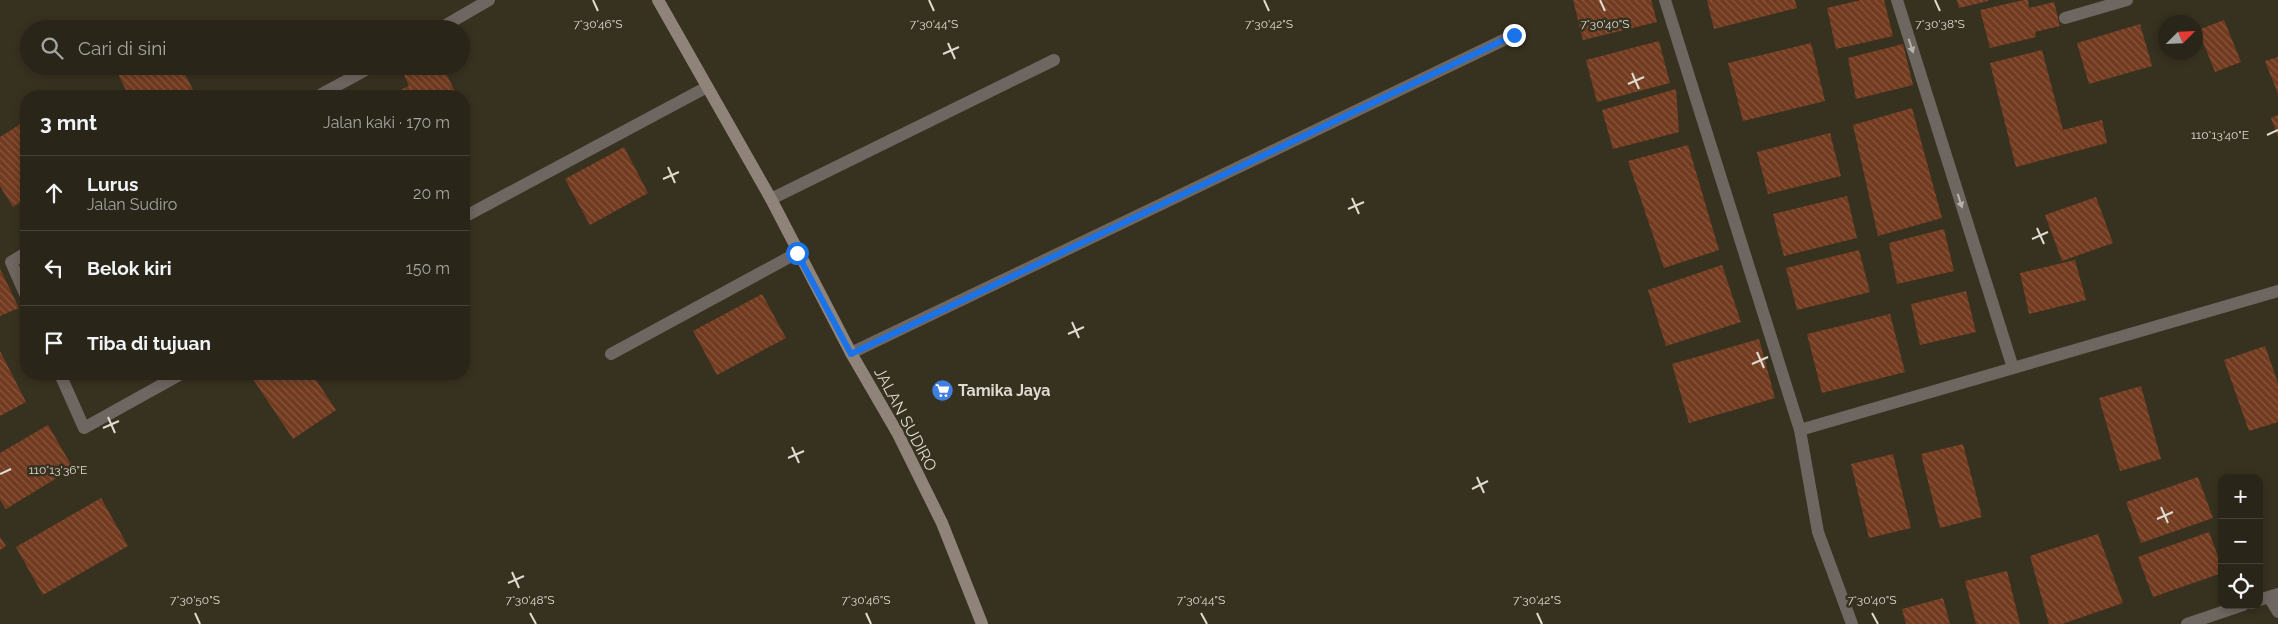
<!DOCTYPE html>
<html lang="id">
<head>
<meta charset="utf-8">
<style>
	:root { --surface:#292518; --page:#312d21; --text:#f1f3f6; --muted:#a5a5a2; --line:#454237 }
	body { margin:0; font-family:Raleway,sans-serif; background:var(--page); color:var(--text) }
	.controls { position:absolute; right:15px; bottom:15px; display:grid; overflow:hidden; border-radius:10px; box-shadow:0 2px 8px #0003 }
	.controls button { width:45px; height:45px; display:grid; place-items:center; padding:0; border:0; border-bottom:1px solid var(--line); background:var(--surface); color:var(--text); font:25px sans-serif }
	.compass { position:absolute; left:2158px; top:15px; width:45px; height:45px; border-radius:50%; background:var(--surface); box-shadow:0 2px 8px #0003; rotate:66deg }
	.stop { position:absolute; width:15px; height:15px; margin:-11px; border:4px solid #1a73e8; border-radius:50%; background:#fff }
	.stop.end { background:#1a73e8; border-color:#fff; box-shadow:0 1px 5px #0008 }
	.list { margin:0; padding:0; list-style:none }
	h2 { display:flex; justify-content:space-between; align-items:center; height:65px; margin:0; padding:0 20px; font-size:21px }
	h2 small { font-size:16px; font-weight:400; color:var(--muted) }
	.list li { display:grid; grid-template-columns:32px 1fr auto; gap:15px; align-items:center; box-sizing:border-box; height:75px; padding:0 20px; border-top:1px solid var(--line) }
	.list b { display:block; font-size:19px; white-space:nowrap }
	.list p { margin:0; font-size:16px; white-space:nowrap; color:var(--muted) }
	.list em { font-size:16px; font-style:normal; color:var(--muted) }
	.icon { flex:none; width:28px; height:28px; fill:none; stroke:currentColor; stroke-width:2; stroke-linecap:round; stroke-linejoin:round }
	.map { position:relative; flex:none; width:2278px; height:624px; overflow:hidden }
	.search { position:absolute; background:var(--surface); box-shadow:0 2px 8px #0003; left:20px; top:20px; width:450px; height:55px; display:flex; align-items:center; gap:12px; box-sizing:border-box; padding:0 18px; border-radius:28px; color:var(--muted); font-size:19px }
	.panel { position:absolute; background:var(--surface); box-shadow:0 2px 8px #0003; left:20px; top:90px; width:450px; height:290px; border-radius:20px }
	.map>svg:first-child { display:block }
	.building { fill:url(#building-back-hatch) }
	.lines { fill:none; stroke-linecap:round; stroke-linejoin:round }
	.street { stroke:#6e6660; stroke-width:12 }
	.secondary { stroke:#8f837a; stroke-width:12 }
	.oneway { fill:#b7b2a9 }
	.route { stroke:#1a73e8; stroke-width:6 }
	.ticks { fill:none; stroke:#dedbd1; stroke-width:2 }
	.labels { text-anchor:middle; stroke-width:5; stroke-linejoin:round; paint-order:stroke }
	.poi-label { font-size:16px; font-weight:bold; fill:#dedbd1; stroke:#373120; text-anchor:start }
	.street-label { font-size:16px; fill:#dedbd1; stroke:#373120 }
	.ticks-label { font-size:12px; text-anchor:middle; fill:#dedbd1; stroke:#373120; stroke-width:5; stroke-linejoin:round; paint-order:stroke }
</style>
</head>
<body>
<div class="map">
<svg width="2278" height="624" viewBox="0 0 2278 624">
	<defs>
		<pattern id="building-back-hatch" width="6" height="6" patternUnits="userSpaceOnUse" patternTransform="scale(1.25)"><rect width="6" height="6" fill="#723b20"/><path d="M-1 5l2 2M0 0l6 6M5-1l2 2" fill="none" stroke="#86573f"/></pattern>
	</defs>
	<rect width="100%" height="100%" fill="#373120"/>
	<path class="building" d="M1573 0H1651L1657 22 1583 40Z
		M1707 0H1795L1797 8 1714 29Z
		M1861 0H1884L1893 36 1836 49 1827 8Z
		M1957 0H1988V1L1959 8Z
		M2024 0H2028L2029 8 2054 2 2060 26 2035 32 2036 37 1990 48 1980 10Z
		M2224 20 2241 62 2215 72 2198 30Z
		M2140 24 2152 66 2089 84 2077 43Z
		M1659 41 1670 83 1597 102 1586 60Z
		M1811 43 1825 101 1743 121 1728 63Z
		M1903 44 1913 85 1856 99 1848 58Z
		M2042 50 2063 130 2102 120 2107 143 2016 167 1990 63Z
		M2278 57V94L2265 61Z
		M114 66H181L196 96H120L127 92Z
		M412 66H427L430 74 443 67 457 96H401L398 91 409 86 402 71Z
		M1676 89 1679 132 1613 149 1602 110Z
		M1912 108 1942 218 1878 236 1853 125Z
		M2278 115V137L2271 118Z
		M22 123 26 130V198L13 207 0 186V137Z
		M1830 133 1841 176 1768 194 1757 152Z
		M1688 145 1719 250 1664 268 1628 161Z
		M624 147 648 193 590 225 565 179Z
		M1847 196 1857 238 1784 256 1773 214Z
		M2096 197 2113 243 2062 261 2045 215Z
		M1944 229 1954 271 1897 284 1889 243Z
		M1859 250 1870 292 1797 310 1786 268Z
		M2075 260 2086 300 2029 314 2020 273Z
		M1722 265 1741 322 1666 346 1648 290Z
		M0 269 19 308 0 316Z
		M1966 291 1976 332 1920 345 1911 304Z
		M762 294 786 338 717 375 693 331Z
		M1890 314 1905 372 1822 393 1807 334Z
		M1759 339 1775 398 1689 423 1672 364Z
		M2265 346 2278 383V422L2249 431 2224 360Z
		M0 351 26 402 0 416Z
		M261 374H312L336 410 293 439 253 379Z
		M2141 386 2161 459 2120 471 2099 398Z
		M48 425 73 468 6 509 0 500V453Z
		M1963 444 1982 517 1940 528 1921 454Z
		M1893 454 1911 528 1869 538 1851 464Z
		M2198 477 2213 518 2141 543 2126 502Z
		M101 498 128 546 43 595 16 547Z
		M2209 532 2222 567V573L2153 597 2138 557Z
		M2098 534 2123 603 2062 624H2049L2030 556Z
		M0 537 6 546 0 550Z
		M2007 571 2020 624H1976L1965 581Z
		M1943 598 1950 624H1906L1902 609Z"/>
	<g class="lines">
		<path class="street" d="M1665 0 1800 430 1818 532 1852 624
			M1897 0 2013 368
			M2065 18 2127 0
			M439 29 489 0
			M318 96 373 66
			M771 199 1054 60
			M464 217 707 87
			M26 253 11 262 26 296
			M851 353 1514 35
			M611 354 797 253
			M60 374 84 428 181 374
			M1800 430 2278 291
			M2269 597 2278 612
			M2259 600 2278 594
			M2187 624 2243 605"/>
		<path class="secondary" d="M658 0 771 199 851 353 898 434 942 523 982 624"/>
	</g>
	<defs><path id="oneway-solid" d="M-6-.8H1V-3.2L6.5 0L1 3.2V.8H-6Z" transform="scale(1.25)"/></defs>
	<g class="oneway">
		<use href="#oneway-solid" transform="translate(1911 46) rotate(72)"/>
		<use href="#oneway-solid" transform="translate(1960 201) rotate(72)"/>
	</g>
	<g class="lines">
		<path class="route" d="M797 253 851 354 1514 35"/>
	</g>
	<path class="ticks" d="M593 0 598 11M929 0 934 11M1264 0 1269 11M1600 0 1605 11M1935 0 1940 11M948 43 955 59M943 54 959 47M1632 73 1639 89M1628 84 1644 77M2267 135 2278 130M668 167 675 183M663 179 679 172M1352 198 1359 214M1348 209 1364 202M2037 228 2044 244M2032 239 2048 232M1072 322 1079 338M1068 334 1084 327M1757 352 1764 368M1752 364 1768 357M108 417 115 433M103 428 119 421M792 447 799 463M788 458 804 451M0 474 11 469M1477 477 1484 493M1472 489 1488 481M2161 507 2168 523M2157 519 2173 512M512 572 519 588M508 583 524 576M195 613 200 624M530 613 536 624M866 613 871 624M1201 613 1207 624M1537 613 1542 624M1872 613 1878 624"/>
	<defs>
		<symbol id="supermarket-disc" viewBox="-11 -11 22 22"><circle r="9.5" fill="#3f7fe0" stroke="#373120"/><path d="M-6-5.5h2.5l.6 2H6L4.5 2H-2.5L-4.4-4H-6ZM-1.5 3.2a1.3 1.3 0 1 0 .1 0ZM3 3.2a1.3 1.3 0 1 0 .1 0Z" fill="#fff"/></symbol>
	</defs>
	<g fill-rule="evenodd">
		<use href="#supermarket-disc" x="930" y="378" width="25" height="25"/>
	</g>
	<g class="labels">
		<g class="poi-label">
			<text x="958" y="396">Tamika Jaya</text>
		</g>
		<g class="street-label">
			<text transform="translate(906 419) rotate(62)" y="6">JALAN SUDIRO</text>
		</g>
	</g>
	<g class="ticks-label">
		<text x="598" y="28">7°30'46"S</text>
		<text x="1269" y="28">7°30'42"S</text>
		<text x="934" y="28">7°30'44"S</text>
		<text x="1605" y="28">7°30'40"S</text>
		<text x="1940" y="28">7°30'38"S</text>
		<text x="2220" y="139">110°13'40"E</text>
		<text x="58" y="474">110°13'36"E</text>
		<text x="195" y="604">7°30'50"S</text>
		<text x="530" y="604">7°30'48"S</text>
		<text x="866" y="604">7°30'46"S</text>
		<text x="1201" y="604">7°30'44"S</text>
		<text x="1537" y="604">7°30'42"S</text>
		<text x="1872" y="604">7°30'40"S</text>
	</g>
</svg>
<div class="controls">
<button>+</button>
<button>−</button>
<button><svg class="icon" aria-label="locate" viewBox="0 0 24 24"><circle cx="12" cy="12" r="6"/><path d="M12 2v4M12 18v4M2 12h4M18 12h4"/></svg></button>
</div>
<svg class="compass" viewBox="-18 -18 36 36"><path d="M0-13l5 13h-10z" fill="#e53935"/><path d="M0 13l5-13h-10z" fill="#a5a5a2"/></svg>
<div class="stop" style="left:797px;top:253px"></div>
<div class="stop end" style="left:1514px;top:35px"></div>
<div class="search"><svg class="icon" aria-label="search" viewBox="0 0 24 24"><circle cx="10" cy="10" r="6"/><path d="M15 15l6 6"/></svg>Cari di sini</div>
<section class="panel">
<h2>3 mnt<small>Jalan kaki · 170 m</small></h2>
<ul class="list">
<li><svg class="icon" aria-label="ahead" viewBox="0 0 24 24"><path d="M12 20V5M6 11l6-6 6 6"/></svg><div><b>Lurus</b><p>Jalan Sudiro</p></div><em>20 m</em></li>
<li><svg class="icon" aria-label="left" viewBox="0 0 24 24"><path d="M17 20v-9H6M10 6l-5 5 5 5"/></svg><div><b>Belok kiri</b></div><em>150 m</em></li>
<li><svg class="icon" aria-label="arrive" viewBox="0 0 24 24"><path d="M6 21V4h12l-3 4 3 4H6"/></svg><div><b>Tiba di tujuan</b></div></li>
</ul>
</section>
</div>
</body>
</html>
